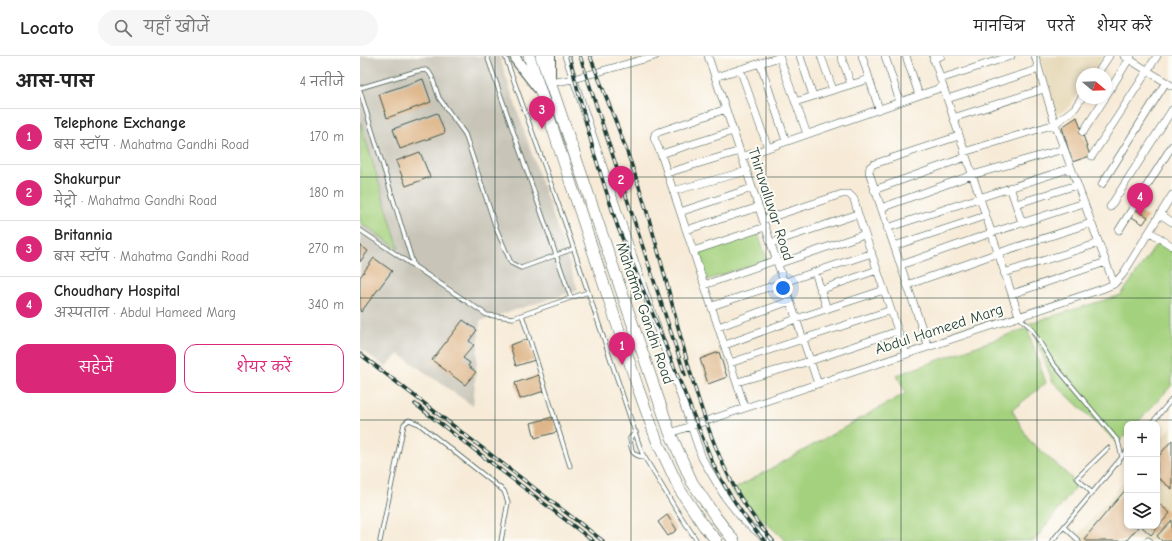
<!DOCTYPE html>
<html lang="hi">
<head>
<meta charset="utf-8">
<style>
	:root { --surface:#fff; --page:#f6f6f6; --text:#222; --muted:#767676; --line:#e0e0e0; --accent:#db2777 }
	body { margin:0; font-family:"Comic Neue","Playpen Sans Deva",sans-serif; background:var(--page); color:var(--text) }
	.controls { position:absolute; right:12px; bottom:12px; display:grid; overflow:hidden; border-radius:8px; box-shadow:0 2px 6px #0003 }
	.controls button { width:36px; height:36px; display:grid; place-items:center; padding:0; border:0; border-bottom:1px solid var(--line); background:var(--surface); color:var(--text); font:20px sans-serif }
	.compass { position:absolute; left:716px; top:12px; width:36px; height:36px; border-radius:50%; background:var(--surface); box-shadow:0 2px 6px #0003; rotate:109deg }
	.you { position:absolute; left:423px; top:232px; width:14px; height:14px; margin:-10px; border:3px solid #fff; border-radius:50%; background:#1a73e8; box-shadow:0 0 0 6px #1a73e833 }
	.badge { display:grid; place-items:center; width:26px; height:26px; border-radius:50%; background:var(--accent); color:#fff; font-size:13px; font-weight:700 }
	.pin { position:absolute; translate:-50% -33px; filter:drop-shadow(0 1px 2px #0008) }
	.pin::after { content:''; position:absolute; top:21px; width:14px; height:12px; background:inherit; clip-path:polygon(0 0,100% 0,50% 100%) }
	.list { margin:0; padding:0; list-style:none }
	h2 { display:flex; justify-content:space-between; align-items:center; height:52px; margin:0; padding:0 16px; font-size:17px }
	h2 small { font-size:13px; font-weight:400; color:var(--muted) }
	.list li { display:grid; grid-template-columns:26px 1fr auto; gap:12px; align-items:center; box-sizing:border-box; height:56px; padding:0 16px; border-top:1px solid var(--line) }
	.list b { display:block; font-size:15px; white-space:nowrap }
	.list p { margin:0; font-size:13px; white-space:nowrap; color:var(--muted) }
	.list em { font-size:13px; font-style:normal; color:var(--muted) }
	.actions { display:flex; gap:8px; padding:12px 16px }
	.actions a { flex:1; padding:9px 0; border:1px solid var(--accent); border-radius:12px; text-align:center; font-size:14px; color:var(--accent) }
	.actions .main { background:var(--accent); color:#fff }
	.icon { flex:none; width:22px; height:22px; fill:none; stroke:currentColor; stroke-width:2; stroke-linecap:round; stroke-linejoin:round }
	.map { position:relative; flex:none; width:812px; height:485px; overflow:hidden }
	header { display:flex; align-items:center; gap:24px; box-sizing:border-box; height:56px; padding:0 20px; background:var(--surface); border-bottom:1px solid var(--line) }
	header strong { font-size:19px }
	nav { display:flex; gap:22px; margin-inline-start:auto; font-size:14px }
	.search { width:280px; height:36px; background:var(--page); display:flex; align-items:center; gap:10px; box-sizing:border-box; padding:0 14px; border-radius:22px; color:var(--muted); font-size:15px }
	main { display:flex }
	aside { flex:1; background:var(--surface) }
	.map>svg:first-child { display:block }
	.built { fill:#e7daba }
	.industrial { fill:#c8c4b8 }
	.green { fill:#a4d17e; stroke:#628759 }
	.building { fill:#deb689 }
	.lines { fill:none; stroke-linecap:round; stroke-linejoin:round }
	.lane-casing { stroke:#3f574d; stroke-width:5 }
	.street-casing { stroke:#3f574d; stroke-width:8 }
	.secondary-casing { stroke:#3f574d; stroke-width:12 }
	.primary-casing { stroke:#3f574d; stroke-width:12 }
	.lane { stroke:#fff; stroke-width:3.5 }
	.street { stroke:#fff; stroke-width:7 }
	.secondary { stroke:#fff; stroke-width:10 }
	.primary { stroke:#fff; stroke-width:11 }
	.rail-casing { stroke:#1f3d34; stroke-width:3.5 }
	.rail { stroke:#fdfcf7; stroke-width:2; stroke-dasharray:6; stroke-linecap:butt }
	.grid { fill:none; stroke:#1f3d34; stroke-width:1; stroke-opacity:0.55 }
	.labels { text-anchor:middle; stroke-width:4; stroke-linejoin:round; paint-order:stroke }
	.street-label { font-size:15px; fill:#1f3d34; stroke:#fdfcf7 }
</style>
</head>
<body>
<header>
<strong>Locato</strong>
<div class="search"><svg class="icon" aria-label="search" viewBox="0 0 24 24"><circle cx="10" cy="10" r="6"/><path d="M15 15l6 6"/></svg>यहाँ खोजें</div>
<nav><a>मानचित्र</a><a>परतें</a><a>शेयर करें</a></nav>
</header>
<main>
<aside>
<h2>आस-पास<small>4 नतीजे</small></h2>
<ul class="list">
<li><span class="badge">1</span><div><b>Telephone Exchange</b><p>बस स्टॉप · Mahatma Gandhi Road</p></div><em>170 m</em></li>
<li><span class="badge">2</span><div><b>Shakurpur</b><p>मेट्रो · Mahatma Gandhi Road</p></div><em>180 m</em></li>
<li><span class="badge">3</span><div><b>Britannia</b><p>बस स्टॉप · Mahatma Gandhi Road</p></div><em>270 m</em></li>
<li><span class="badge">4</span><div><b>Choudhary Hospital</b><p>अस्पताल · Abdul Hameed Marg</p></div><em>340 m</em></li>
</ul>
<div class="actions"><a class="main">सहेजें</a><a>शेयर करें</a></div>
</aside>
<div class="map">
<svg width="812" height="485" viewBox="0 0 812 485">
	<rect width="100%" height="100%" fill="#fdfcf7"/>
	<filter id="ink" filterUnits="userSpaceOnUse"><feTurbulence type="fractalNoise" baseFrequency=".025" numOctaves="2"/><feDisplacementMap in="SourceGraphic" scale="8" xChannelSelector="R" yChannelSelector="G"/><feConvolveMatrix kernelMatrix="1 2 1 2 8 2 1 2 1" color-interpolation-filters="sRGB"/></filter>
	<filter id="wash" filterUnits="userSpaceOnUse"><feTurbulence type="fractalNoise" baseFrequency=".012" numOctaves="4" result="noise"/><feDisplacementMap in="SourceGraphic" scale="16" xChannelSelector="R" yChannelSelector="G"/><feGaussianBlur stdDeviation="0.9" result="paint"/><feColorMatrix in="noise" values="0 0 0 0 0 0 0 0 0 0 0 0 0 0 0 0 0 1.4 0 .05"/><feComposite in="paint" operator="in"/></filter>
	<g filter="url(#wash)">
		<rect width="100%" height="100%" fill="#f7ebd8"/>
		<path class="built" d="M679 0H742L743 1 732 18H722V32L708 52 696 59Z
			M812 370V485H713L767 422V470H797V387Z"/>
		<path class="industrial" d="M0 0H139L218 234 146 257 120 265 113 350 39 298 25 311 0 292Z"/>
		<path class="green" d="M0 65 39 193 0 166Z
			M398 176 407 204 347 224 337 196Z
			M799 185 812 193V329L776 368H767V378L758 387 693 326 670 267 761 239Z
			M667 272 686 327 652 354 669 384 718 428 674 485H426L371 435 546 337 537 319Z"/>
		<g id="blocks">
			<path class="building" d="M63 23 71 46 27 62 19 38Z
				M77 57 85 77 40 93 33 73Z
				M717 61 730 100 712 106 702 71Z
				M60 96 70 121 46 130 36 105Z
				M775 153 788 161 783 168 770 160Z
				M0 189 8 195 0 206Z
				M14 202 32 215 1 256 0 255V221Z
				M103 264 117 274 109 285 114 289 103 302 110 307 108 310 116 316 105 329 72 304Z
				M168 283 175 304 156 310 150 289Z
				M359 296 367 321 348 328 340 303Z
				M179 319 184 335 160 343 155 327Z
				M193 361 197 376 175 382 171 367Z
				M812 384V433L797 421V402Z
				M767 432V470H779L766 485H727L724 483Z
				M797 446 810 457 791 479 781 470H797Z
				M307 459 317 474 308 480 298 466Z
				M812 464V485H802L797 480Z"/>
		</g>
	</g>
	<g filter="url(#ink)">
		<use href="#blocks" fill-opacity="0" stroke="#3f574d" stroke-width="1"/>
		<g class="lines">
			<defs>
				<path id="lane" d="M127 0 211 242
					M145 0 204 164 282 397 314 450 337 485
					M0 32 57 15 66 14 69 16 72 21 79 42 105 78 136 172 151 207 161 212 213 193
					M0 35 54 211
					M0 174 127 259 153 262 228 236
					M162 259 210 410
					M659 261 671 272 692 306 758 385 762 401
					M791 368 812 343
					M276 376 270 382C271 395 272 400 285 401
					M732 437 717 422 748 392
					M704 471 719 485
					M20 485 44 368 49 364 59 368 144 435 148 446 141 485
					M692 485 767 395
					M785 485 788 483 791 485"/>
				<path id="street" d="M206 0 286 239 342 402 365 441 383 464 408 485
					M348 0 458 328
					M419 0 447 78
					M440 0 453 40
					M461 0 473 34
					M481 0 491 28
					M502 0 519 53
					M525 0 540 46
					M546 0 559 39
					M573 0 659 260
					M675 0 695 68 754 228
					M764 0 812 30
					M573 3 581 0
					M400 7 426 85
					M380 13 408 92
					M737 18 749 0
					M355 21 420 1
					M580 23 651 0
					M190 27 213 23 295 0
					M746 40 771 0
					M587 43 679 13
					M435 46 509 23
					M366 53 299 76 295 78 294 82 301 98 385 352
					M593 62 684 33
					M723 76 745 42
					M604 96 695 68 715 52 722 41
					M301 98 373 75
					M732 100 797 0
					M382 101 583 31
					M307 117 380 95
					M742 128 806 26
					M650 131 662 167
					M514 134 606 101
					M313 135 387 115
					M656 148 717 129
					M750 151 812 54
					M521 152 612 119 704 93
					M320 156 392 132
					M800 158 812 166
					M403 164 482 138H489L494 143 498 158 546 298
					M527 172 711 112
					M326 174 399 151
					M759 174 812 90
					M790 176 812 190
					M411 187 498 158
					M534 190 625 160
					M333 195 405 171
					M418 208 505 178
					M541 209 631 177 724 147
					M455 216 467 253
					M644 217 739 187
					M344 229 416 204
					M547 229 638 197 731 167
					M460 234 517 214
					M652 238 746 206
					M352 250 512 197
					M358 271 430 245
					M365 289 436 263 524 234
					M568 290 509 116 510 111 514 108 599 80
					M370 307 531 254
					M377 326 450 305 538 275
					M310 377 742 233 754 228 763 218 812 139"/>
				<path id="secondary" d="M155 0 157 5 178 32
					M190 0V22"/>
				<path id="primary" d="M169 0 278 332 297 385 320 434 344 470 357 485
					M181 0 310 377 332 426 355 460 374 485"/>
			</defs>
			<use href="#lane" class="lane-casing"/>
			<use href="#street" class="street-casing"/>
			<use href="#secondary" class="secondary-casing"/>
			<use href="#primary" class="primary-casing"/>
			<use href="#lane" class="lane"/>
			<use href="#street" class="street"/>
			<use href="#secondary" class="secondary"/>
			<use href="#primary" class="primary"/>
			<defs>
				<path id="rail" d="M209 0 234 97 257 169 354 410C368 437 384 463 405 485
					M220 0 325 319
					M230 0C252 56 275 112 291 170 308 227 320 285 338 342 356 397 374 442 413 485
					M0 298 243 485
					M55 348 233 485"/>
			</defs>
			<use href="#rail" class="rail-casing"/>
			<use href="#rail" class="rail"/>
		</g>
	</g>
	<path class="grid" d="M135 0V485M271 0V485M406 0V485M541 0V485M677 0V485M0 121H812M0 242H812M0 364H812"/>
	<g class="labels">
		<g class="street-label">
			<text transform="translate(411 148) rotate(72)" y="5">Thiruvalluvar Road</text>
			<text transform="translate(285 257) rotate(71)" y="5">Mahatma Gandhi Road</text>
			<text transform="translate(579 273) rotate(-18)" y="5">Abdul Hameed Marg</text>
		</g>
	</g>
</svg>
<div class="controls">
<button>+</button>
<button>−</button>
<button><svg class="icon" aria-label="layers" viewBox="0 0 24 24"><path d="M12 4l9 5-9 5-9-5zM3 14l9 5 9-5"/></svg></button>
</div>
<svg class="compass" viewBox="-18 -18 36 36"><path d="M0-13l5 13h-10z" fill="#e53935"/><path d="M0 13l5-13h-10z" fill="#767676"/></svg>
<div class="you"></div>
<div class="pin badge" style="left:262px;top:309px">1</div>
<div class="pin badge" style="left:261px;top:143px">2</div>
<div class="pin badge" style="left:182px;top:73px">3</div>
<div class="pin badge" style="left:780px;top:160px">4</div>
</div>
</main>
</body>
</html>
